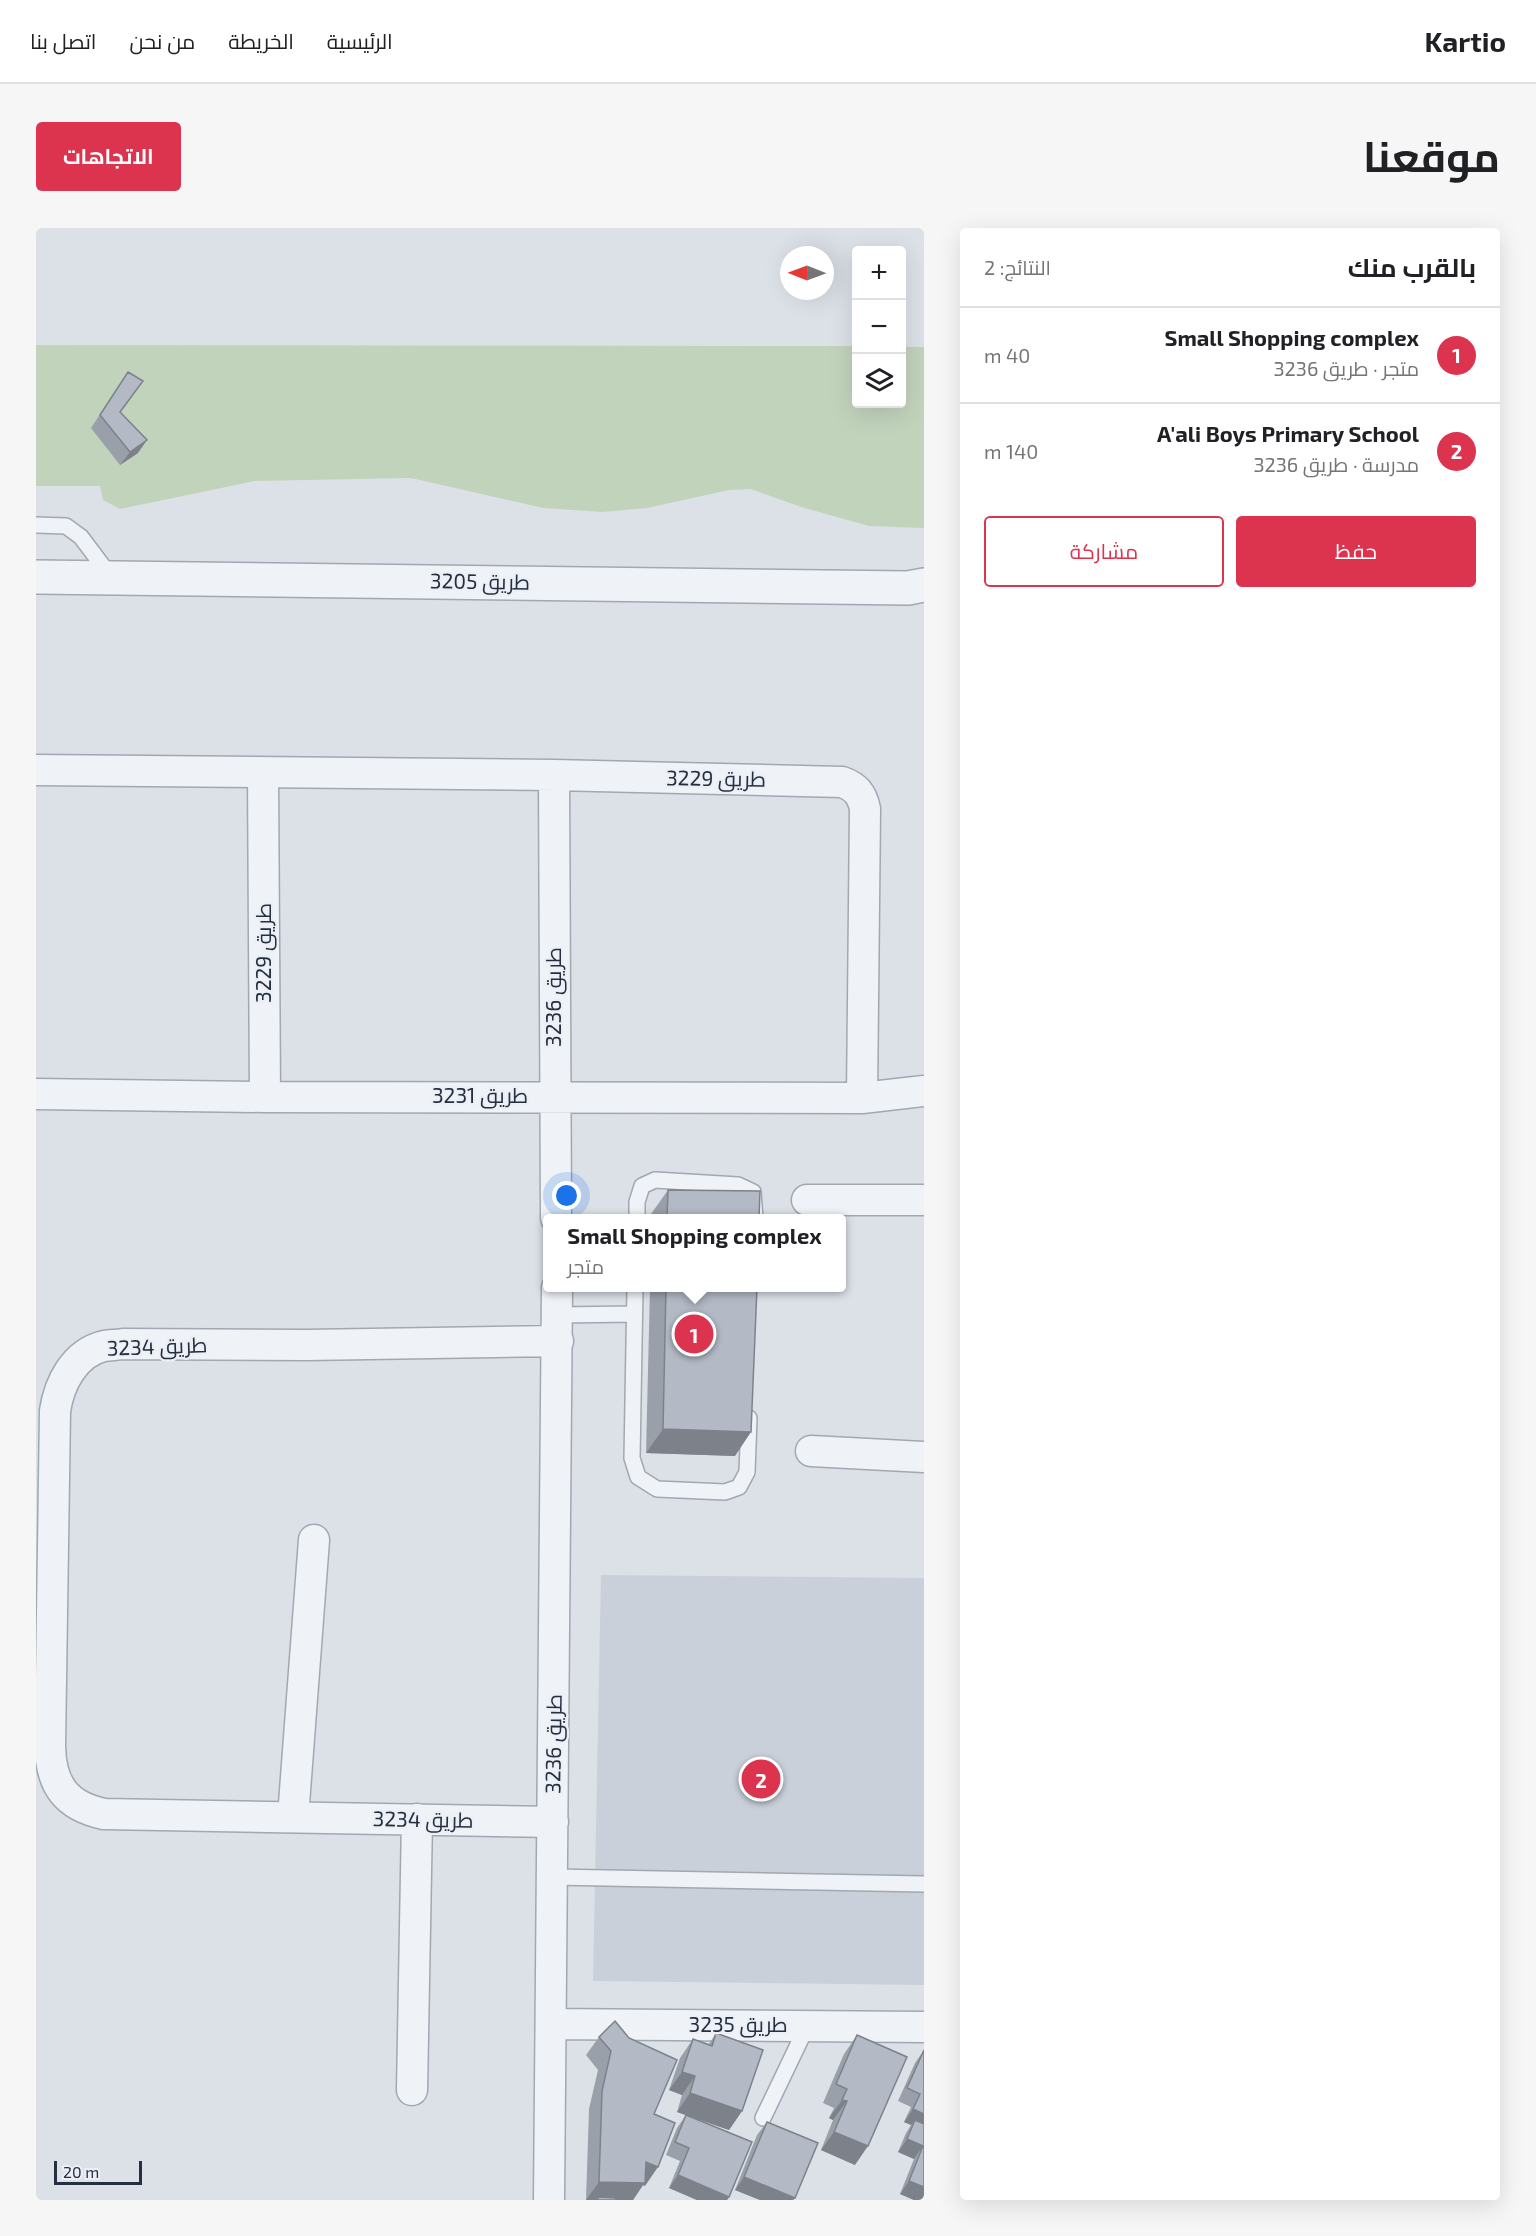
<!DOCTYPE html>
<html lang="ar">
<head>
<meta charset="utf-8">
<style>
	:root { --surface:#fff; --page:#f6f6f6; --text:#202124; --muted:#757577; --line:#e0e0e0; --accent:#dc334e }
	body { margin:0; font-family:"Exo 2",Cairo,sans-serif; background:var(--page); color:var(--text); direction:rtl }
	.controls { position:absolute; right:18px; top:18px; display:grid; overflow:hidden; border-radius:6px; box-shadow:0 6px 24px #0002 }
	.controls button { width:54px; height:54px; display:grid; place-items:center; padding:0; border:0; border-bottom:2px solid var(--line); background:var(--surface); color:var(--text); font:30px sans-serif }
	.compass { position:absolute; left:744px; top:18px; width:54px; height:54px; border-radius:50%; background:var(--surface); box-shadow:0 6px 24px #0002; rotate:271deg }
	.scale { position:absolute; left:18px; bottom:15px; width:88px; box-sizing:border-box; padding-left:6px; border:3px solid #242f40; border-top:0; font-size:16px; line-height:21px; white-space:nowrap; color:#242f40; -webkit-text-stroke:4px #ecf0f6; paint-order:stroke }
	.you { position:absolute; left:531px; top:968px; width:21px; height:21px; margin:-15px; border:4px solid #fff; border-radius:50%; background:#1a73e8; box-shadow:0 0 0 9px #1a73e833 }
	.badge { display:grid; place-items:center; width:39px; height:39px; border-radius:50%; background:var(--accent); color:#fff; font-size:20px; font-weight:700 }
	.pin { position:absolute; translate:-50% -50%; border:3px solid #fff; box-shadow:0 2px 6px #0006 }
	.popup { position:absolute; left:507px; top:986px; width:303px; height:78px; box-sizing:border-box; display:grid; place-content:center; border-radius:6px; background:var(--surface); filter:drop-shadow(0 2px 4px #0005); font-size:20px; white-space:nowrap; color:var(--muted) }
	.popup b { font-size:22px; color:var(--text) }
	.popup::after { content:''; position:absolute; left:50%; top:100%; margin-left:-12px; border:12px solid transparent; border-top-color:var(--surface) }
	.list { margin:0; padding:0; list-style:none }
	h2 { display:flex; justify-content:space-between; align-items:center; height:78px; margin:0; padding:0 24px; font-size:26px }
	h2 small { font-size:20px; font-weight:400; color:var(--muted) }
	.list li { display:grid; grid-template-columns:39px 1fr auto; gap:18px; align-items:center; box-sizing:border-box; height:96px; padding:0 24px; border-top:2px solid var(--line) }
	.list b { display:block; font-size:22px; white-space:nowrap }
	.list p { margin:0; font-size:20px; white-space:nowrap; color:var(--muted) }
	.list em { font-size:20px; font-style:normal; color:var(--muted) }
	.actions { display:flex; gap:12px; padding:18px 24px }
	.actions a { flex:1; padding:14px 0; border:2px solid var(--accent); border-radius:6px; text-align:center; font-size:21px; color:var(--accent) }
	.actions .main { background:var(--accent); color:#fff }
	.icon { flex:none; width:33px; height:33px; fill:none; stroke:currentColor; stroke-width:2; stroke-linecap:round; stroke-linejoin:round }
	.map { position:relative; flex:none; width:888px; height:1972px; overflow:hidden; direction:ltr; border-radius:6px }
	header { display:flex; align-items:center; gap:36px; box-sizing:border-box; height:84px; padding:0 30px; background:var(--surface); border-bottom:2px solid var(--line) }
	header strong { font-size:28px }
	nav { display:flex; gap:33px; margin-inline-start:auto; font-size:21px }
	.intro { display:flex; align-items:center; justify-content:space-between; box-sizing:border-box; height:144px; padding:0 36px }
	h1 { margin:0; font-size:42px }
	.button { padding:15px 27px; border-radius:6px; background:var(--accent); color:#fff; font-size:21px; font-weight:700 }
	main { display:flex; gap:36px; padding:0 36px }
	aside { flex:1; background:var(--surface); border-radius:6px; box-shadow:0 6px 24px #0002 }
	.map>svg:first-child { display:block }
	.built { fill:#cad0da }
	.green { fill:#c2d3bc }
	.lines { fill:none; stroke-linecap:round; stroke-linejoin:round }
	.service-casing { stroke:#a1a8b2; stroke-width:18 }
	.minor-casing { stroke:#a1a8b2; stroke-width:33 }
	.tertiary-casing { stroke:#a1a8b2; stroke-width:36 }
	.service { stroke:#eff2f6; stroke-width:15 }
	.minor { stroke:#eff2f6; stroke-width:30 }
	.tertiary { stroke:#eff2f6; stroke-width:33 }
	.wall { fill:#9aa0a9 }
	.shaded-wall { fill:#7d828a }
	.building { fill:#b3bac5; stroke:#7d828a; stroke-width:1.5 }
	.labels { text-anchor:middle; stroke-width:4.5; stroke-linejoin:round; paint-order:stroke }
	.street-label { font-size:21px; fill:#242f40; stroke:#ecf0f6 }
</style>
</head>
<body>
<header>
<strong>Kartio</strong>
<nav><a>الرئيسية</a><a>الخريطة</a><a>من نحن</a><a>اتصل بنا</a></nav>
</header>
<div class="intro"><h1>موقعنا</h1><a class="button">الاتجاهات</a></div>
<main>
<aside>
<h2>بالقرب منك<small>النتائج: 2</small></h2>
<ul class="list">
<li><span class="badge">1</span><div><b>Small Shopping complex</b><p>متجر · طريق 3236</p></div><em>40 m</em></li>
<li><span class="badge">2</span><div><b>A'ali Boys Primary School</b><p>مدرسة · طريق 3236</p></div><em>140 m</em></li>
</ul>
<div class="actions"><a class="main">حفظ</a><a>مشاركة</a></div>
</aside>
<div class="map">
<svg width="888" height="1972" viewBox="0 0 888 1972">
	<rect width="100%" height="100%" fill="#dce1e8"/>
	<path class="built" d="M565 1347 888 1350V1757L557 1753Z"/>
	<path class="green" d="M0 117 820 118V176H866V119H888V300L833 298 765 279 715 261 693 262 611 280 566 284 507 280 375 250 219 253 84 281 67 272 64 258H0Z"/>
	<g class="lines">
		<defs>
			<path id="service" d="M0 297 30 298 45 309 75 349
				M601 990V974L606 958 619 952 702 957 717 964 719 990
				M599 1060 596 1230 602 1249 621 1261 689 1264 703 1259 711 1244 713 1190
				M522 1087 598 1086
				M517 1649 888 1656
				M727 1890 771 1798"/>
			<path id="minor" d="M0 542 518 547 806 554C820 559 826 566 829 581L826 870
				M227 546 229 869
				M518 547 520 990
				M0 866 229 869 826 870 888 863
				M771 972H888
				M775 1223 888 1229
				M257 1589 278 1312
				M517 1594 68 1586C30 1578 15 1557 14 1519L19 1183C23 1156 38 1125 68 1118 74 1117 81 1117 87 1116L271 1117 522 1113
				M515 1796 888 1799
				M376 1862 381 1591
				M513 1972 521 1060"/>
			<path id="tertiary" d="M0 349 872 360 888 357"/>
		</defs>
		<use href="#service" class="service-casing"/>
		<use href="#minor" class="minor-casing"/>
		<use href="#tertiary" class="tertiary-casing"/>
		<use href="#service" class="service"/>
		<use href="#minor" class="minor"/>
		<use href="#tertiary" class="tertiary"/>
	</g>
	<path class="wall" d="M92 144 84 184 102 225 84 237 55 200Z
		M632 962 723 990H615V986Z
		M614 1059H721L699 1228 610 1225Z
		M579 1793 618 1886 609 1958 607 1957 597 1972H550L553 1881 562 1842 550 1827 563 1809Z
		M680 1805 706 1883 693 1902 641 1884 646 1867 633 1862 644 1830 657 1811 673 1816Z
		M821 1807 819 1937 785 1922 797 1892 793 1890 798 1880 787 1875 808 1826Z
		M888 1822V1972H878L864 1966 878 1931 862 1924 870 1905 875 1897 868 1894 875 1879 862 1873 879 1835Z
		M650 1887 693 1969 691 1972H661L633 1960 644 1933 630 1927 641 1900Z
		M731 1894 759 1970 757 1972H724L699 1962 721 1907Z"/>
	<path class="shaded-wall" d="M111 212 102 225 84 237 94 224Z
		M627 1201 715 1204 699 1228 610 1225Z
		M646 1844 659 1848 646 1867 633 1862Z
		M654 1865 706 1883 693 1902 641 1884Z
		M806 1872 811 1873 797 1892 793 1890Z
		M877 1881 888 1886V1903L879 1892 875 1897 868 1894Z
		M798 1904 832 1918 819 1937 785 1922Z
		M871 1911 887 1918 878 1931 862 1924Z
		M610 1934 622 1939 609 1958 607 1957 597 1972H562V1969L561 1972H550L563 1954Z
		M642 1947 693 1969 691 1972H661L633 1960Z
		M708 1949 759 1970 757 1972H724L699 1962Z
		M873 1953 888 1959V1972H878L864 1966Z"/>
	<path class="building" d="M92 144 107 153 84 184 111 212 94 224 64 187Z
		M632 962 724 963 723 990H631Z
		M630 1059H721L715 1204 627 1201Z
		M579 1793 593 1810 641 1832 618 1886 639 1895 622 1939 610 1934 609 1955 563 1954 566 1863 575 1823 563 1809Z
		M680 1805 727 1822 706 1883 654 1865 659 1848 646 1844 657 1811 676 1818Z
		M821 1807 871 1829 832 1918 798 1904 811 1873 806 1872 811 1861 800 1856Z
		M888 1822V1886L877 1881 884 1866 871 1860Z
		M650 1887 716 1914 693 1969 642 1947 653 1920 639 1914Z
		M879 1892 888 1896V1959L873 1953 887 1918 871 1911Z
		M731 1894 782 1915 759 1970 708 1949Z
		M562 1969 580 1970V1972H562Z"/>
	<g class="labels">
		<g class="street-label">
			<text transform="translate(444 354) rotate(1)" y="7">طريق 3205</text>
			<text transform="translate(680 551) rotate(1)" y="7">طريق 3229</text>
			<text transform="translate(228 725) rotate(-90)" y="7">طريق 3229</text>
			<text transform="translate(518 769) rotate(-90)" y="7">طريق 3236</text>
			<text x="444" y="875">طريق 3231</text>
			<text transform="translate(121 1119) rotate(-2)" y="7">طريق 3234</text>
			<text transform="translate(518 1516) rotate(-89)" y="7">طريق 3236</text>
			<text transform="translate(387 1592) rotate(1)" y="7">طريق 3234</text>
			<text x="702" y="1804">طريق 3235</text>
		</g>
	</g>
</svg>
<div class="controls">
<button>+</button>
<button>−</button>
<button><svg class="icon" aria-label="layers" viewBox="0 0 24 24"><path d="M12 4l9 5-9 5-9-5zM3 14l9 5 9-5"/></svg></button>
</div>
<svg class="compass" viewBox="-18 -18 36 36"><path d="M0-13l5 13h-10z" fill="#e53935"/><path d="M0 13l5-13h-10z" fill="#757577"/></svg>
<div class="scale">20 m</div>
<div class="you"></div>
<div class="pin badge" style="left:658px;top:1106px">1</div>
<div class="popup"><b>Small Shopping complex</b>متجر</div>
<div class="pin badge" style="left:725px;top:1551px">2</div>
</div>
</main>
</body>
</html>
